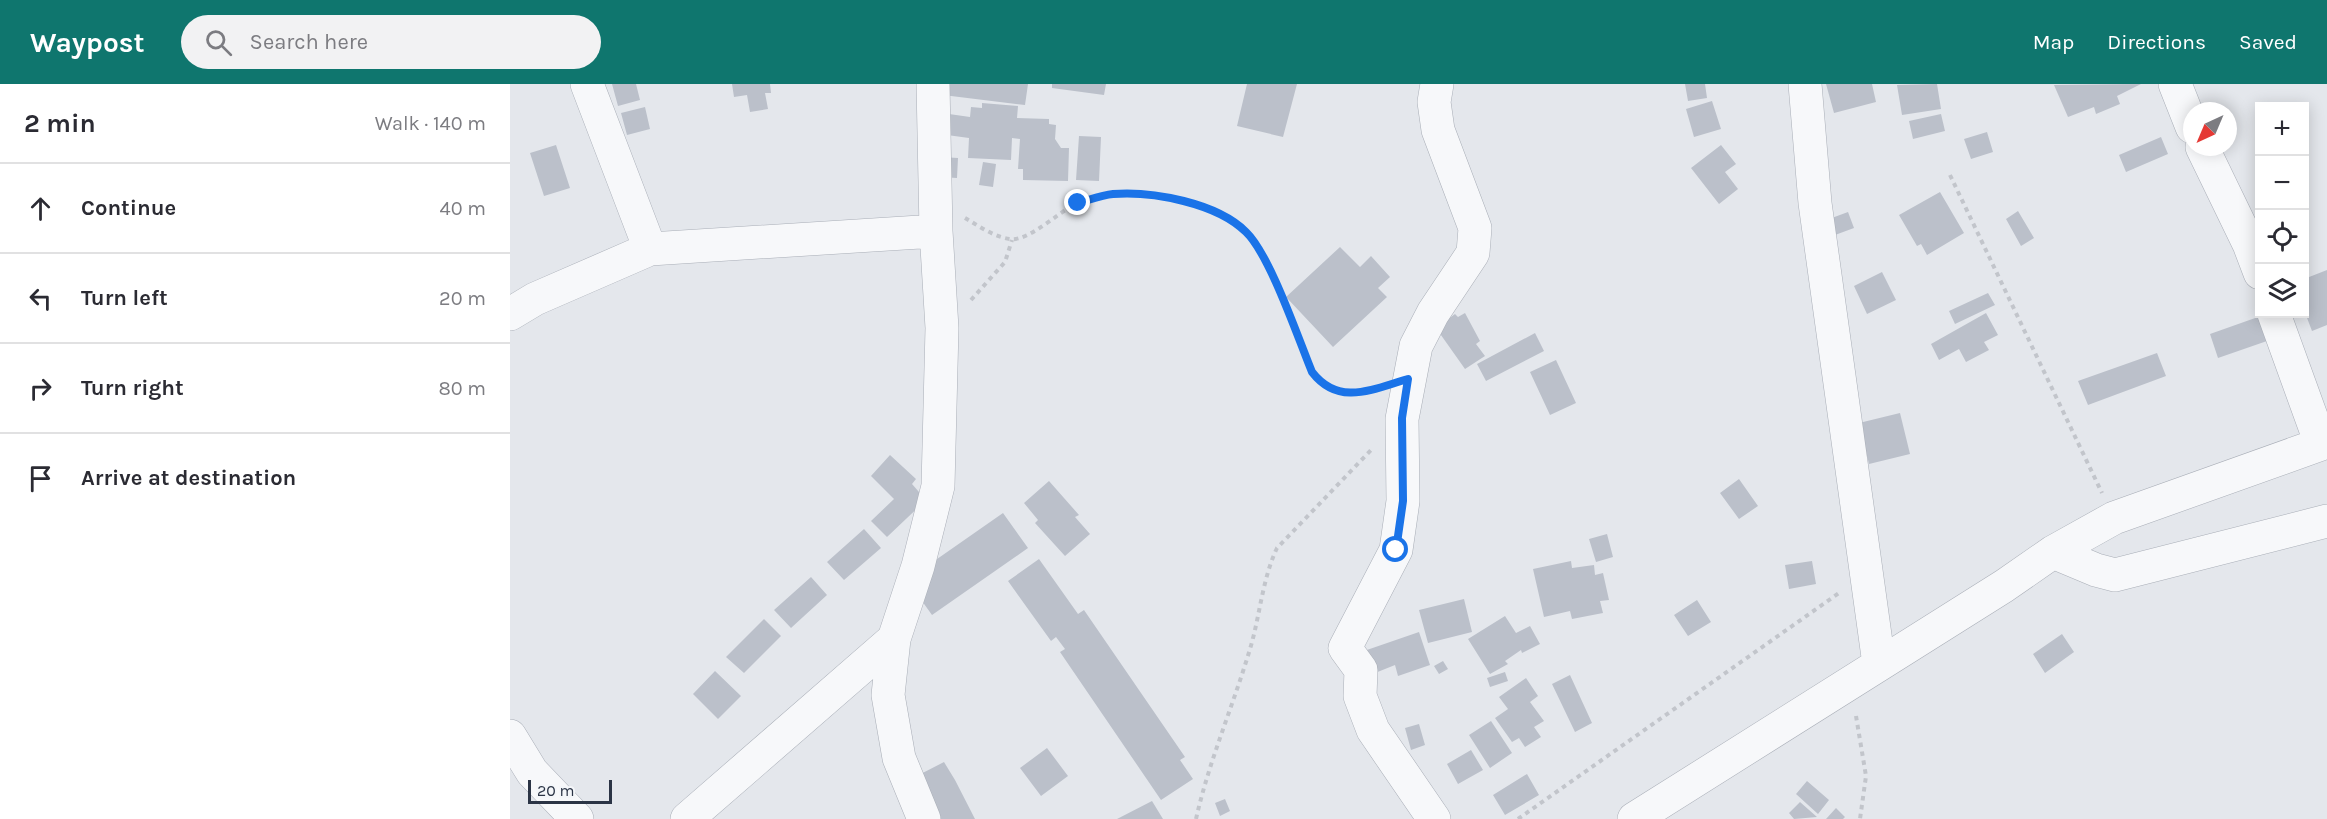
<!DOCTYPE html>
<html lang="en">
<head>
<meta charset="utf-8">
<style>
	:root { --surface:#fff; --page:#f2f2f3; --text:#2b2b33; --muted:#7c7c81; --line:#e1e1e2; --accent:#0f766e }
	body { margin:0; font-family:Karla,sans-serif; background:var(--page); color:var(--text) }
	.controls { position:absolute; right:18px; top:18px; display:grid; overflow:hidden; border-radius:0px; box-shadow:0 3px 15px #0003 }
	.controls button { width:54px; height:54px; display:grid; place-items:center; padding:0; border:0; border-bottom:2px solid var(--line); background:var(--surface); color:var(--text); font:30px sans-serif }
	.compass { position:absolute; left:1673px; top:18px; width:54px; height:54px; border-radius:50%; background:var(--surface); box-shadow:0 3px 15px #0003; rotate:224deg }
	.scale { position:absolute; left:18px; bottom:15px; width:84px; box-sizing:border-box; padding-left:6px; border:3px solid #2b3445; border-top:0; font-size:16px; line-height:21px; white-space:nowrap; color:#2b3445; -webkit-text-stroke:4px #f4f6f9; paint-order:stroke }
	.stop { position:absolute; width:18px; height:18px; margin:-14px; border:4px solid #1a73e8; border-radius:50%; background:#fff }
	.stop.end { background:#1a73e8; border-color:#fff; box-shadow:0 2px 6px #0008 }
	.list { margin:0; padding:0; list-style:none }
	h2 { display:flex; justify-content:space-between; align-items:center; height:78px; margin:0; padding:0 24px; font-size:26px }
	h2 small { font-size:20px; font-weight:400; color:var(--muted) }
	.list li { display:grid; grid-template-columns:39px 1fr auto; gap:18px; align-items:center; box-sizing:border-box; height:90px; padding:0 24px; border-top:2px solid var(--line) }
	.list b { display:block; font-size:22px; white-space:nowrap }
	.list em { font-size:20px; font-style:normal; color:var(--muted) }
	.icon { flex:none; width:33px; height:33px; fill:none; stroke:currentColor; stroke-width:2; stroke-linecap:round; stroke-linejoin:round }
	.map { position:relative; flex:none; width:1817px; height:735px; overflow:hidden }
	header { display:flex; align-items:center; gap:36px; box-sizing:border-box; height:84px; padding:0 30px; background:var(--accent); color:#fff }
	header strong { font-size:28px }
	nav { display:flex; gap:33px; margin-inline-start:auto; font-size:21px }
	.search { width:420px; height:54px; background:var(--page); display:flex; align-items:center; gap:15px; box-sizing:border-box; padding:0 21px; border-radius:33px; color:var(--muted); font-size:22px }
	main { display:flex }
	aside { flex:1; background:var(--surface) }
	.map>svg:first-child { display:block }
	.building { fill:#bbc0ca }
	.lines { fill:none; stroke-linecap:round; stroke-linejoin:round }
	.minor-casing { stroke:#a9aeb7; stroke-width:34 }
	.path { stroke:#c2c5cb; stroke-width:4; stroke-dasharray:4.5 4.5; stroke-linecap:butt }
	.minor { stroke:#f7f8fa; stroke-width:33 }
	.route { stroke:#1a73e8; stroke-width:8 }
</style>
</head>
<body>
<header>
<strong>Waypost</strong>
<div class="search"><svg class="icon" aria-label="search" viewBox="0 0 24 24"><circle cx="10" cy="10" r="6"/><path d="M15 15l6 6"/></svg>Search here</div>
<nav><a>Map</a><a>Directions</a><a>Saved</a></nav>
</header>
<main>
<aside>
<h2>2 min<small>Walk · 140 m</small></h2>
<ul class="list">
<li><svg class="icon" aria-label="ahead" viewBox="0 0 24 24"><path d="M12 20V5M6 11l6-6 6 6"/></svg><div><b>Continue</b></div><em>40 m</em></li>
<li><svg class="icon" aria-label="left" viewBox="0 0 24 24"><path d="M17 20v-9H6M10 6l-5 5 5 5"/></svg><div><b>Turn left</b></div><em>20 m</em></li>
<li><svg class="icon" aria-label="right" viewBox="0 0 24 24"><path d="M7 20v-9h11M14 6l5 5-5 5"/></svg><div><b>Turn right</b></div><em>80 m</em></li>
<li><svg class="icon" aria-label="arrive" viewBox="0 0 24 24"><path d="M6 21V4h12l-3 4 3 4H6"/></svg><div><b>Arrive at destination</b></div></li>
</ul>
</aside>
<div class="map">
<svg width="1817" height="735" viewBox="0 0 1817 735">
	<rect width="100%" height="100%" fill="#e4e7ec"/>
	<path class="building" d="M102 0H126L130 16 108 22Z
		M222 0H260L261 9H255L258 25 240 28 237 11 224 13Z
		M434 0H518L515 21 433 11Z
		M542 0H596L594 11 542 4Z
		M737 0H787L773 53 727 42Z
		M1175 0H1195L1197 14 1178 17Z
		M1316 0H1362L1366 18 1324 29Z
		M1427 0 1431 25 1392 31 1387 1Z
		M1631 0 1607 12 1610 20 1586 30 1584 23 1558 33 1544 1Z
		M1202 17 1211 45 1184 53 1176 25Z
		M472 19 508 22 507 34 539 35V40L546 41 545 55 551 64H559L558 97 513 96V85H508L510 55 502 54 501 76 458 74 459 54 437 51 439 30 460 33 461 23 472 24Z
		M135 23 140 45 117 51 111 29Z
		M1431 30 1435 47 1403 55 1399 37Z
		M1477 48 1483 68 1461 75 1454 55Z
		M569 52 591 53 589 97 566 96Z
		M1651 53 1658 70 1616 88 1609 71Z
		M46 61 60 104 34 112 20 69Z
		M1211 61 1226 80 1215 88 1228 105 1209 120 1181 84Z
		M431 73 448 74 447 94 430 93Z
		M473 78 486 80 483 103 469 101Z
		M1430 108 1454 149 1417 171 1411 160 1407 162 1389 131Z
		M1508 127 1524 154 1511 162 1496 135Z
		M1338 128 1344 144 1325 151 1319 135Z
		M830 163 850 183 861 172 880 193 868 204 877 213 823 263 776 213Z
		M1817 186V241L1802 247 1794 226V195Z
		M1372 188 1386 216 1357 230 1344 202Z
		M1478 209 1485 221 1445 240 1439 227Z
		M955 229 970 257 966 260 975 272 955 285 926 244 945 230 948 233Z
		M1476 229 1488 251 1474 258 1479 266 1456 278 1449 265 1429 276 1421 260Z
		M1748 233 1757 257 1708 274 1700 250Z
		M1025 249 1034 267 976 297 967 280Z
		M1647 269 1656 292 1578 321 1568 297Z
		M1046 276 1066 319 1040 331 1020 288Z
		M1390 329 1400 370 1359 380 1349 339Z
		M380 371 406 395 402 400 416 416 377 453 361 437 384 415 361 392Z
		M1229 395 1248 422 1229 435 1210 409Z
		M539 397 569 431 565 433 580 450 555 472 525 439 528 436 514 419Z
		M493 429 518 464 422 531 397 496Z
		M354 445 371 464 334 496 317 478Z
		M1097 450 1103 473 1086 478 1079 455Z
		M529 475 568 530 574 526 675 673 670 676 683 695 651 716 550 568 555 565 546 553 541 557 498 497Z
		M1061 477 1062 484 1084 481 1085 491 1093 489 1099 516 1090 517 1093 529 1062 535 1060 527 1034 533 1023 485Z
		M1302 477 1306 500 1279 505 1275 481Z
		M301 493 317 511 281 544 264 526Z
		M954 515 962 548 918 559 909 526Z
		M1187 516 1201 538 1178 552 1164 531Z
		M995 532 1006 549 1020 542 1030 560 1012 569 1011 566 995 577 998 580 980 590 958 555Z
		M254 535 271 552 234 589 216 573Z
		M909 548 920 581 888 592 885 581 860 591 851 568Z
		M1552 550 1564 568 1535 589 1523 570Z
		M933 577 938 585 929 590 924 582Z
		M205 587 231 612 208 635 183 610Z
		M995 588 998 597 980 603 977 594Z
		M1060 591 1082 639 1065 648 1042 600Z
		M1016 594 1028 612 1020 618 1034 637 1024 643 1031 653 1015 663 1009 654 1002 658 985 634 998 625 989 613Z
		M981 637 1002 669 980 684 959 651Z
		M909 640 915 661 901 666 895 644Z
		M537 664 558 692 531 712 510 684Z
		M961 666 973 686 948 700 937 680Z
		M434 678 445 696 465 735H412L399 696Z
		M1017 690 1029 711 995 731 983 711Z
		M1297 697 1319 716 1308 730 1286 710Z
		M715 715 720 727 710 732 705 719Z
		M642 717 653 735H607Z
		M1290 718 1307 733 1284 735 1279 729Z
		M1326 724 1335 733 1333 735H1316Z"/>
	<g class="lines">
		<defs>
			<path id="minor" d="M77 0 140 165
				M1295 0 1305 119 1369 580
				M1665 0 1682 43
				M1692 63 1739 160 1750 189
				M0 230 25 215 140 165 426 147
				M1764 230 1811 360
				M1543 468 1586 486 1605 491 1817 437
				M0 652 22 688 67 735
				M177 735 384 555
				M414 735 389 674 378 611 384 555 408 482 428 402 432 244 426 147 423 0
				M924 735 863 646 850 612 851 586 835 564 886 466 893 417 892 335 906 262 923 229 963 169 965 144 928 46 924 18 927 0
				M1124 735 1494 502 1543 468 1604 434 1817 358"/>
		</defs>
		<use href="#minor" class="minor-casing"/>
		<path class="path" d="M1440 91 1592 409
			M455 134C469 142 484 153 500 155 518 158 550 127 567 119 590 109 615 111 639 111 671 113 713 125 736 148 759 170 788 255 803 288 820 311 841 311 867 304
			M461 216 495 178 502 156
			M1346 632 1356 692 1350 735
			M686 735C699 677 723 622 740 565 750 532 752 496 767 464L862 365
			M1008 735 1329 509"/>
		<use href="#minor" class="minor"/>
	</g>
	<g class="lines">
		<path class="route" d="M568 119C579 116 592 111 603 110 643 107 707 119 736 148 760 171 788 254 802 288 829 323 863 305 898 295L892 334 893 417 886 466"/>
	</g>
</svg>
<div class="controls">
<button>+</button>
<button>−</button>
<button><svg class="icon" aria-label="locate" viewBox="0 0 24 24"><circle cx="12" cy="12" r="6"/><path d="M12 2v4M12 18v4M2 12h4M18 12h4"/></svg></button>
<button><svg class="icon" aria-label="layers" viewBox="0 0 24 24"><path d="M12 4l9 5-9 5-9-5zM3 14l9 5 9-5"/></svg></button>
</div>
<svg class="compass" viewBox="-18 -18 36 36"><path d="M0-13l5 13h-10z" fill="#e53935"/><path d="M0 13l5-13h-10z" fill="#7c7c81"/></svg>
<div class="scale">20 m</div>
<div class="stop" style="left:886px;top:466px"></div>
<div class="stop end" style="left:568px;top:119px"></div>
</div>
</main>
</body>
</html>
